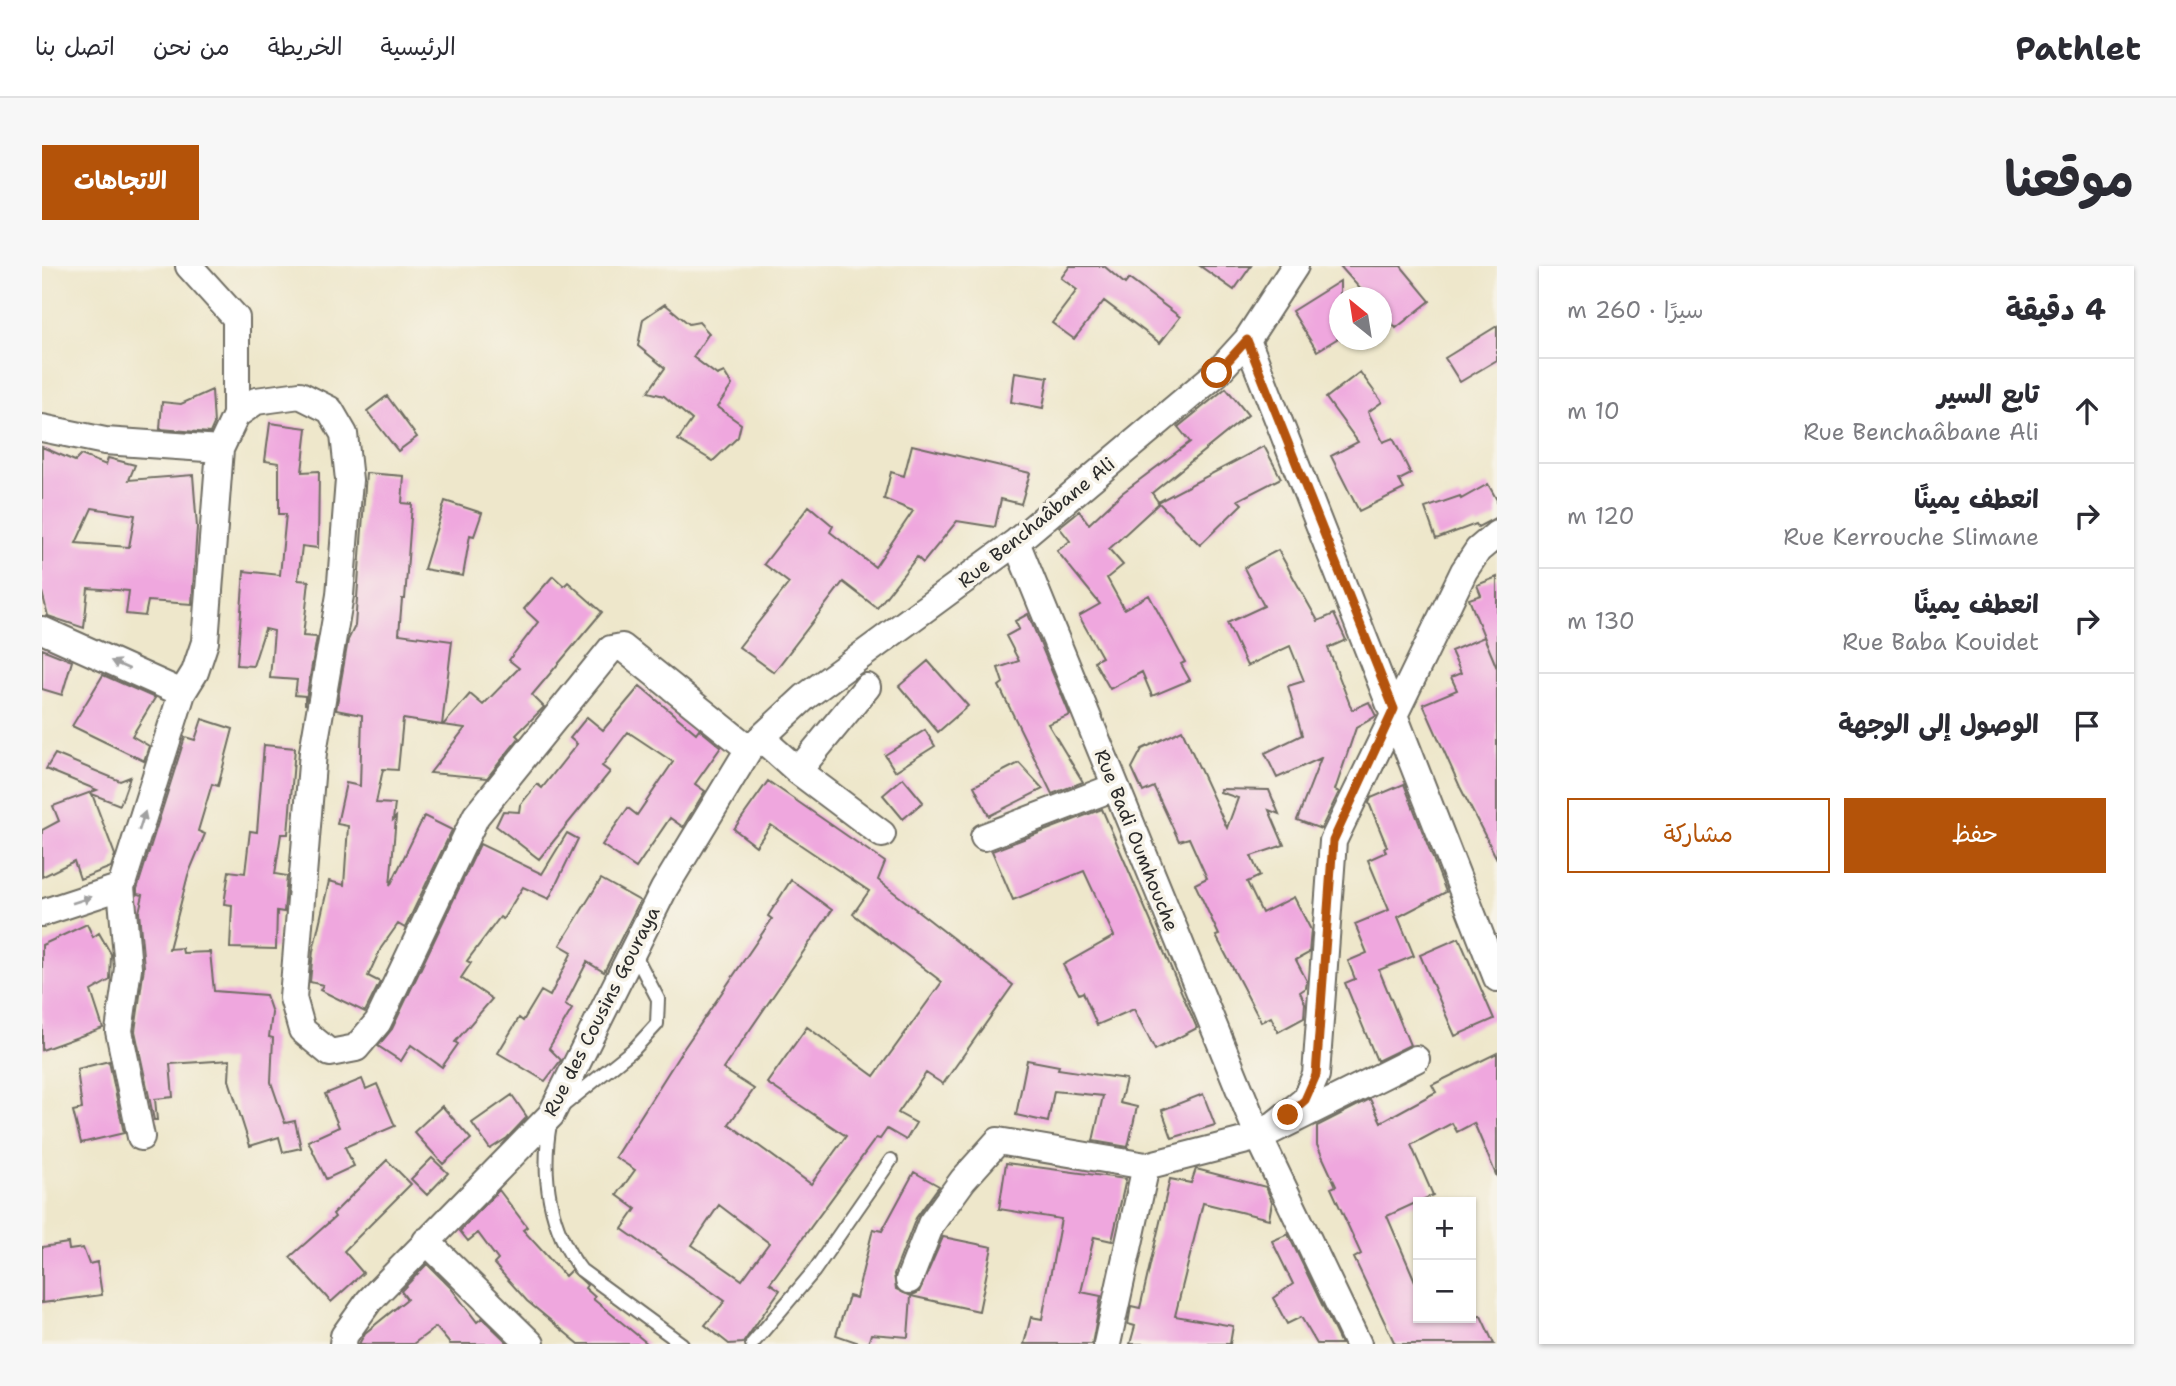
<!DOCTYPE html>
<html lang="ar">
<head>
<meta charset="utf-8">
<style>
	:root { --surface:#fff; --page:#f7f7f7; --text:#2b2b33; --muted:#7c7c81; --line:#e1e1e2; --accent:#b45309 }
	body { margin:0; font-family:"Shantell Sans","Playpen Sans Arabic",sans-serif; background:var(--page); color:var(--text); direction:rtl }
	.controls { position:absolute; right:21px; bottom:21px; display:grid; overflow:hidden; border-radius:0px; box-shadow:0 2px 5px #0004 }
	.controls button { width:63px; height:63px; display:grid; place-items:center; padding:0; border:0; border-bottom:2px solid var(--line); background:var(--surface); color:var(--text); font:35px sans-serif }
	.compass { position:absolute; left:1287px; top:21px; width:63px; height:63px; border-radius:50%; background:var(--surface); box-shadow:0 2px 5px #0004; rotate:330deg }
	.stop { position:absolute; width:21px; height:21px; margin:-16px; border:5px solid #b45309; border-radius:50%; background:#fff }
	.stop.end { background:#b45309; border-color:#fff; box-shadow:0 2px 7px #0008 }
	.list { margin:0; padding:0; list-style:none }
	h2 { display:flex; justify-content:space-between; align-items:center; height:91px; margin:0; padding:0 28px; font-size:30px }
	h2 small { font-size:23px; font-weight:400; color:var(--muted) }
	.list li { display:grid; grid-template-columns:46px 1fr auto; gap:21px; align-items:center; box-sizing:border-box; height:105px; padding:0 28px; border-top:2px solid var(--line) }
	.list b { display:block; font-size:26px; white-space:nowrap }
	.list p { margin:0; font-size:23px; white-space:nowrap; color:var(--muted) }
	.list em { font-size:23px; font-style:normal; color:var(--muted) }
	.actions { display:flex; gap:14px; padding:21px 28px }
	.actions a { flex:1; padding:16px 0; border:2px solid var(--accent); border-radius:0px; text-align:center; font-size:24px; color:var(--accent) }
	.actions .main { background:var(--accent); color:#fff }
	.icon { flex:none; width:38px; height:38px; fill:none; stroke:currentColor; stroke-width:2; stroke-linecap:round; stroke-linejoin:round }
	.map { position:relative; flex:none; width:1455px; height:1078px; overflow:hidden; direction:ltr; border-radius:0px }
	header { display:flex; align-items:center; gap:42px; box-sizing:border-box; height:98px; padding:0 35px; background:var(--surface); border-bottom:2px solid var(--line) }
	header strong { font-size:33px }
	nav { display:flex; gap:38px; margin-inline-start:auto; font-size:24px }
	.intro { display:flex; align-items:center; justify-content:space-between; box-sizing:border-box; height:168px; padding:0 42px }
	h1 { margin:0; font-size:49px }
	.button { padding:18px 32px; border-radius:0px; background:var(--accent); color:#fff; font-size:24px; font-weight:700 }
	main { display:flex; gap:42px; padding:0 42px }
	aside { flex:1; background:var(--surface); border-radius:0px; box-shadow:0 2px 5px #0004 }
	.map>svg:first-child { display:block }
	.building { fill:#efa7de; fill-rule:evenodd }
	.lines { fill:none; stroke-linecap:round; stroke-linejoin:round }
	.lane-casing { stroke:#6f6d63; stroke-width:16 }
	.street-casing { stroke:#6f6d63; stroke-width:30 }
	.lane { stroke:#fff; stroke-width:12 }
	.street { stroke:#fff; stroke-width:26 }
	.oneway { fill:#a0a0a0 }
	.route { stroke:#b45309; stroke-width:9 }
	.labels { text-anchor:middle; stroke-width:7; stroke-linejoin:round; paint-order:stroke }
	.street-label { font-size:19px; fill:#2b2b2b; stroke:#f7f3e8 }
</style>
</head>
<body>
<header>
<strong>Pathlet</strong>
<nav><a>الرئيسية</a><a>الخريطة</a><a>من نحن</a><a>اتصل بنا</a></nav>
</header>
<div class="intro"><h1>موقعنا</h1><a class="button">الاتجاهات</a></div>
<main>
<aside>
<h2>4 دقيقة<small>سيرًا · 260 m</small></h2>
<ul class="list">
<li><svg class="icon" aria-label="ahead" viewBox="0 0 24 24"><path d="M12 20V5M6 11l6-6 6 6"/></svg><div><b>تابع السير</b><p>Rue Benchaâbane Ali</p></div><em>10 m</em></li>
<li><svg class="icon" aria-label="right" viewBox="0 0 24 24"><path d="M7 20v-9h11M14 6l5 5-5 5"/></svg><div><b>انعطف يمينًا</b><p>Rue Kerrouche Slimane</p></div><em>120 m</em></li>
<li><svg class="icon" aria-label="right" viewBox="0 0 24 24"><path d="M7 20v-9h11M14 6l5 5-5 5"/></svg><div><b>انعطف يمينًا</b><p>Rue Baba Kouidet</p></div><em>130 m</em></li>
<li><svg class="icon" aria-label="arrive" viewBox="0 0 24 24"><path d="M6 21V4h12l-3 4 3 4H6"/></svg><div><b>الوصول إلى الوجهة</b></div></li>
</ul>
<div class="actions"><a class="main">حفظ</a><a>مشاركة</a></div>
</aside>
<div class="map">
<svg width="1455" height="1078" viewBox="0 0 1455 1078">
	<rect width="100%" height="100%" fill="#f7f3e8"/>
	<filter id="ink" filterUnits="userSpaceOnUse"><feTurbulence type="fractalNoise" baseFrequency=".0143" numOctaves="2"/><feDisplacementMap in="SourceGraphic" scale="14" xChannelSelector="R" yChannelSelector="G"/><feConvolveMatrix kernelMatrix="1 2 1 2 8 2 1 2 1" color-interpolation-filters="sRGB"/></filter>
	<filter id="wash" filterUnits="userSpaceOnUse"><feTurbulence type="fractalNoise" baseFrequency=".00686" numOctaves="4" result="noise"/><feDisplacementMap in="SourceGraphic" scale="28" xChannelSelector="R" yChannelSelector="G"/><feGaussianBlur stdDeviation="1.57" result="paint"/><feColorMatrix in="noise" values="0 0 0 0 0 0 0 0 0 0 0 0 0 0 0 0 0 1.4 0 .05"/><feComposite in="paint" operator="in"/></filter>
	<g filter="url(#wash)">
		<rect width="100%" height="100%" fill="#eee7cb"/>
		<g id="blocks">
			<path class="building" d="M1028 0H1062L1083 18 1087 13 1138 51 1118 77 1062 35 1032 73 1010 57 1035 24 1019 12Z
				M1158 0H1209L1192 24Z
				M1298 0H1359L1388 35 1354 62 1340 45V32H1328L1320 25Z
				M1298 15V71L1275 85 1250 45Z
				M623 38 647 58 657 56 667 67 651 91 675 109 682 106 690 119 675 141 699 158 696 171 671 195 636 174 650 154 622 130 606 126 623 102 596 80 601 53Z
				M1455 60V94L1418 116 1403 92Z
				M973 106 1006 111 1001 142 969 136Z
				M1318 106 1340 136 1326 146 1341 176 1351 172 1369 208 1357 214 1362 223 1317 245 1289 190 1316 176 1284 132Z
				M1184 122 1206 149 1110 227 1117 237 1067 283 1081 299 1065 312 1082 343 1107 329 1143 396 1139 398 1148 414 1110 430 1100 406 1068 423 1052 395 1060 391 1037 350 1058 338 1015 285 1028 275 1017 261 1037 245 1047 258 1080 227 1148 176 1136 161Z
				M170 124 172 158 168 167 118 163 120 136 139 138Z
				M345 130 375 171 356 185 325 145Z
				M228 157 265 162 260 206 277 205 276 282 260 280 256 314 267 315 261 370 275 371 263 439V430L253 429 255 414 228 412 232 365 223 363 211 400 195 399 202 305 238 309 244 248H237V197L223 195Z
				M870 179 988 207 979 238 959 233 953 261 915 255 881 297 875 291 835 342 801 316 732 406 697 381 747 317 722 298 767 240 791 260 788 266 833 301 871 245 842 233 849 206 862 210Z
				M1222 180 1239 212 1196 234 1200 238 1158 279 1116 236Z
				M0 181 33 195 39 189 64 199 66 192 93 199 87 214 151 209 155 261 150 338 106 335 103 350 84 348 87 325 46 322 42 362 6 350 0 326ZM50 242 93 249 87 281 34 277Z
				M324 207 362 210 360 237 370 238 363 333H360L357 368 410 375 400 459 361 453 356 504 341 503 334 537 353 538 351 554 354 551 348 620 382 550 410 564 363 662 356 658 339 682 326 710 338 716 323 746 278 724 281 719 268 716 271 685 287 615 302 619 306 560 295 558 304 517 318 520 320 449 294 444 306 374 313 360Z
				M1446 218 1455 234V251L1436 261 1434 258 1394 273 1383 242 1418 230 1419 233Z
				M403 235 440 247 432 270 428 269 421 310 382 303Z
				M1236 284 1276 355 1292 348 1304 374 1286 382 1310 444 1327 436 1334 450 1314 462 1293 524 1297 526 1279 563 1255 554 1279 492 1235 512 1223 487 1260 469 1246 420 1262 415 1248 380 1205 400 1185 357 1222 340 1202 302Z
				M511 310 522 320 526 316 560 346 490 429 502 441 474 469 477 472 445 512 388 507 423 462 401 459 428 428 441 439 477 402 467 394 496 356 482 343Z
				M1455 311V400H1454L1427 333 1439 329 1435 319Z
				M986 348 1028 449 1006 458 1041 516 1010 528 957 420 961 417 956 402 977 395 964 370 977 363 973 355Z
				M1442 371 1455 402V593L1418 521 1381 438 1415 424 1409 411 1419 407 1409 385Z
				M0 383 30 395 20 429 0 423Z
				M886 395 926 440 896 466 857 420Z
				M61 409 113 432 90 470 107 480 102 495 30 460Z
				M598 420 654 467 657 463 679 481 653 518 663 525 641 561 628 552 594 602 560 579 586 542 595 549 631 496 586 466 560 500 568 506 497 593 454 560 461 545 477 546 478 539 495 518 500 522 535 478 528 472 545 451 561 464Z
				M160 453 191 463 176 520 170 518 156 565 163 568 146 609 127 683 140 682 141 687 168 686 172 725 224 729 230 747 227 771 231 772 229 816 243 857 253 855 259 882 241 886 237 871 208 880 187 814 188 794 128 798 131 831 113 833 115 854H112L93 765 102 701 97 646 101 629 95 628V623L143 471 153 474Z
				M883 464 893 480 853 505 843 489Z
				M1140 464 1185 562 1196 532 1178 526 1179 523 1227 524 1237 548 1227 544 1242 579 1209 590 1218 610 1205 616 1220 647 1252 631 1269 664 1267 687 1254 694 1265 715 1264 722 1258 726 1263 737 1262 752 1236 766 1229 751 1219 756 1174 670 1177 669 1153 618 1165 612 1147 572 1137 575 1112 521 1101 526 1090 502 1100 483Z
				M222 479 253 482 246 568H239L233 608 245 610 242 646 235 645 234 683 188 682 190 639 182 638 187 605 203 607 208 565 215 566Z
				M13 488 78 515 88 511 78 539 50 528 73 589 69 601 38 613 32 595 0 611V564L17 555 11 540 55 524 4 503Z
				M977 497 1001 523 947 550 932 520Z
				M861 512 881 536 861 553 841 529Z
				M726 515 843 596 836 614 971 719 901 818 884 807 856 847 874 857 864 874 845 863 838 873 834 872 728 1017 738 1024 701 1077 687 1078 663 1059 683 1035 580 963 594 943 575 929 593 904 573 891 640 785 730 653 726 650 749 614 790 644 681 803 712 823 687 858 769 918 804 870 725 817 765 761 832 810 900 716 811 648 827 625 729 559 714 580 692 563ZM677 939 727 977 700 1014 650 979Z
				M1362 518 1404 626 1356 651 1372 690 1337 704 1368 779 1335 795 1303 717 1313 713 1306 695 1325 687 1313 658 1347 644 1326 594 1344 586 1342 582 1345 581 1327 537 1329 532Z
				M1060 543 1155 762 1113 784 1092 743 1055 759 1041 726 1037 728 1021 699 1072 670 1042 605 971 634 950 585Z
				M525 567 536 573 507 633 481 621 461 653 458 651 425 695 429 697 419 712 450 733 413 776 416 778 400 801 369 779 359 795 336 780 350 763 438 578 500 608Z
				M559 613 598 635 562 706 545 696 523 739 530 743 507 782 519 794 503 815 456 787 477 752 481 755 499 725 508 730 530 686 518 679Z
				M45 658 51 671 57 667 69 688 68 714 49 725 61 762 0 784V679Z
				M1417 672 1452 753 1413 770 1378 689Z
				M1455 787V911L1432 857 1415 866 1410 857 1369 879 1391 929 1345 950 1376 1022V1052L1439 1050 1452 1078H1353L1312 992 1319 988 1289 922 1294 920 1275 879V860L1328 833 1339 856 1394 826 1390 819Z
				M985 794 1017 800 1016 803 1084 813 1078 837 1095 841 1086 881 1051 875 1061 830 1012 825 1006 856 974 849Z
				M67 795 82 867 39 877 31 845 40 843 35 803Z
				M320 813 324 823 335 818 353 860 303 881 312 900 284 913 266 875 297 861 283 828Z
				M1161 828 1173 859 1130 872 1120 844Z
				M470 829 485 851 465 872 448 883 430 857Z
				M400 840 429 873 401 898 372 866Z
				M390 892 406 907 385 929 369 913Z
				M345 894 369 918 302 985 321 1007 289 1036 248 991 293 951 291 948Z
				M964 897 1084 913 1070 975 1052 971 1039 1026 1059 1030 1050 1078H982L989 1051 1000 1053 1019 953 957 943Z
				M1154 903 1224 921 1230 936 1227 953 1161 937 1133 1050 1191 1060 1188 1078H1088L1093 1060 1086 1058 1089 1040 1098 1042 1128 913 1149 917Z
				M872 906 897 920 874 952 852 1008 854 1023 869 1030 877 1026 901 971 950 981 937 1045 869 1030 866 1071 829 1068 826 1078H820L794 1069 807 1030 814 1032 831 963 840 965Z
				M457 924 485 961 481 964 523 1010 529 1004 545 1019 543 1022 553 1031 551 1033 606 1078H537L485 1035 452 998 456 994 436 967 426 975 418 965Z
				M1246 968 1299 1078H1275L1259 1051 1245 1058 1231 1032 1251 1018 1230 975Z
				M26 977 27 984 41 982 47 998 55 996 60 1029 0 1037V981Z
				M385 998 409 1022 435 1056 440 1052 467 1078H408L394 1061 371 1078H317L323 1067 365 1033 359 1025Z"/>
		</g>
	</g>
	<g filter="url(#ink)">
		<use href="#blocks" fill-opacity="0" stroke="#6f6d63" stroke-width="2"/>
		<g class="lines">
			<defs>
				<path id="lane" d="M522 839 592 783 615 758 616 733 591 685
					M508 858C499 909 507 962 539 1004L640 1078
					M710 1078 772 1005 849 894"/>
				<path id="street" d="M147 0 194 52V149
					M1205 74 1455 712
					M0 162 63 175 178 183
					M974 276 1217 871 1316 1078
					M0 364 140 427
					M719 472 756 505 840 568
					M756 505 825 421
					M942 571 1073 521
					M0 647 79 621
					M99 871 77 765 86 702 79 621 140 427 153 406 163 376 178 183 194 149 214 135 258 129 288 144 302 168 307 214 298 329 271 486 251 732 260 764 288 787 314 782 336 756 434 550 569 383 580 381 707 483
					M1217 871 1263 834 1274 809 1291 575 1422 305 1436 284 1455 268
					M384 975 489 1078
					M867 1014 889 958 921 914 956 875 1104 900
					M301 1078 302 1070 327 1035 509 849 622 623 707 483 763 431 974 276 1175 107 1205 74 1253 0
					M1065 1078 1104 900 1217 871 1374 793"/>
			</defs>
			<use href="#lane" class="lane-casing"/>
			<use href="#street" class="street-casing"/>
			<use href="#lane" class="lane"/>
			<use href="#street" class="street"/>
		</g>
		<defs><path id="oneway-solid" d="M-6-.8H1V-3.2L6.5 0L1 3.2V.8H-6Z" transform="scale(1.75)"/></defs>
		<g class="oneway">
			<use href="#oneway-solid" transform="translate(78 399) rotate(-156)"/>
			<use href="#oneway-solid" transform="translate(100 555) rotate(-72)"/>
			<use href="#oneway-solid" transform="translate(40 634) rotate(-18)"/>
		</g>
	</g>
	<g class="lines" filter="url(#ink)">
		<path class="route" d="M1175 107 1205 74 1352 443 1291 575 1274 809 1263 834 1246 849"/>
	</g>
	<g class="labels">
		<g class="street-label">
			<text transform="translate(994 256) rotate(-39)" y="7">Rue Benchaâbane Ali</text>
			<text transform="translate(1095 574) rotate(68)" y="7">Rue Badi Oumhouche</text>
			<text transform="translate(559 745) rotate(-63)" y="7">Rue des Cousins Gouraya</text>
		</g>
	</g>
</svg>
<div class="controls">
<button>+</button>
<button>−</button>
</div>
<svg class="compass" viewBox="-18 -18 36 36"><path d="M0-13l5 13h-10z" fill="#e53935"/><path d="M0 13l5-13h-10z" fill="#7c7c81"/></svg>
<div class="stop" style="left:1175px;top:107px"></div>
<div class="stop end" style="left:1246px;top:849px"></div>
</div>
</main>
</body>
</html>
